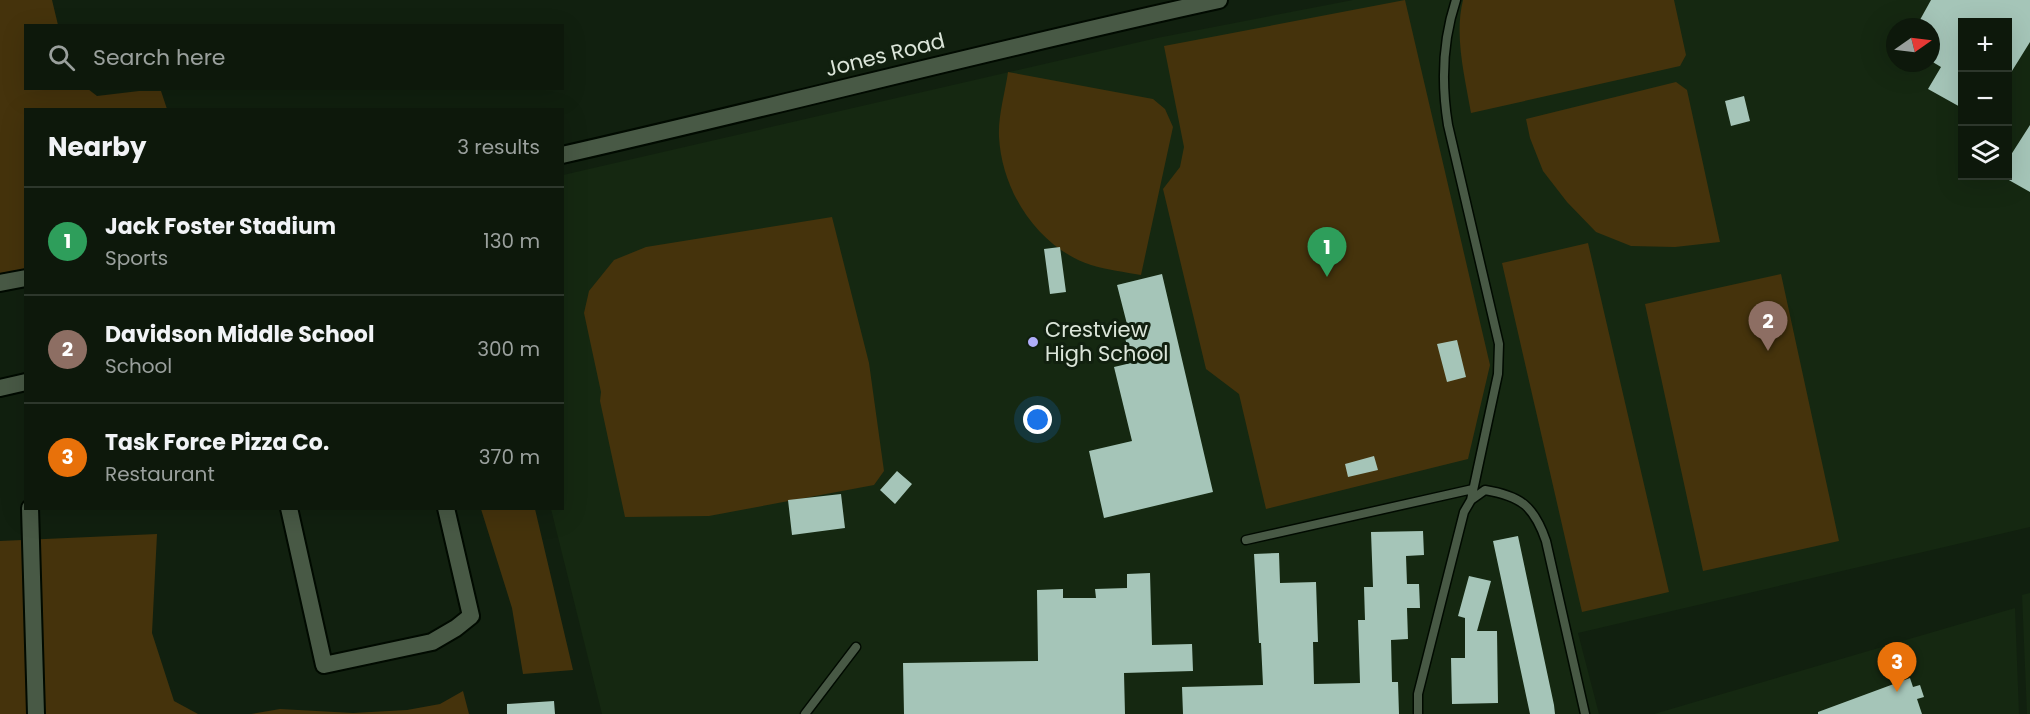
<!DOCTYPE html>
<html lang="en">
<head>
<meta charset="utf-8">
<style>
	:root { --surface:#0d180b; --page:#162114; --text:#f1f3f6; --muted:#9aa09d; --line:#2d372c; --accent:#d93025 }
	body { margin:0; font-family:Poppins,sans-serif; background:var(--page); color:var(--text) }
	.controls { position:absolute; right:18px; top:18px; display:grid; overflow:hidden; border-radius:0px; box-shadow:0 6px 24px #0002 }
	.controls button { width:54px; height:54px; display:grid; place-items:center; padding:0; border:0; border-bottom:2px solid var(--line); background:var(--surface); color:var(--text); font:30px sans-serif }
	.compass { position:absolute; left:1886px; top:18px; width:54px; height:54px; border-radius:50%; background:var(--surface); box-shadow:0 6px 24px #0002; rotate:76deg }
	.you { position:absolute; left:1038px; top:420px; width:21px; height:21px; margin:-15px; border:4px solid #fff; border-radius:50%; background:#1a73e8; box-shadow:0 0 0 9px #1a73e833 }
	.badge { display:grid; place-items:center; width:39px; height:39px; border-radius:50%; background:var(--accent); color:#fff; font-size:20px; font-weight:700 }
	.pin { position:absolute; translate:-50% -50px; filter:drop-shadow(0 2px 3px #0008) }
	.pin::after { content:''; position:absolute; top:32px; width:21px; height:18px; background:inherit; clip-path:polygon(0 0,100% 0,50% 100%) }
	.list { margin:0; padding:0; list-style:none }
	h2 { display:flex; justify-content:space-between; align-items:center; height:78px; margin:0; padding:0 24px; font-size:26px }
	h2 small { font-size:20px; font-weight:400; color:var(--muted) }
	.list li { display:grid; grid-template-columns:39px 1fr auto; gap:18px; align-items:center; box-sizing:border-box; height:108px; padding:0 24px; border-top:2px solid var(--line) }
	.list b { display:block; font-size:22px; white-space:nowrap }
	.list p { margin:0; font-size:20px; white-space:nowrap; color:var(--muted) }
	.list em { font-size:20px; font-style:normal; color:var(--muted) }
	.icon { flex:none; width:33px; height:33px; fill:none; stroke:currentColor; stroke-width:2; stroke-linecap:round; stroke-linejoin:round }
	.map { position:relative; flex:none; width:2030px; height:714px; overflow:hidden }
	.search { position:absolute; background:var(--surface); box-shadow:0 6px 24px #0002; left:24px; top:24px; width:540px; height:66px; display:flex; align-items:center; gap:15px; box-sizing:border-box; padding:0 21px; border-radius:0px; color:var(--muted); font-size:22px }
	.panel { position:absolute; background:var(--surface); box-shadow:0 6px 24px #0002; left:24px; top:108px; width:540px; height:402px; border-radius:0px }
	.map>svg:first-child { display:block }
	.built { fill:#152811; fill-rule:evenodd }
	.green { fill:#45330c }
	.building { fill:#a5c5b8 }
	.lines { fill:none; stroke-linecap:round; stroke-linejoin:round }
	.lane-casing { stroke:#010a00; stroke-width:11 }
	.street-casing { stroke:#010a00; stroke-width:20 }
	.lane { stroke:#485945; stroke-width:8 }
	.street { stroke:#485945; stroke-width:16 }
	.poi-dot { fill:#b0aefa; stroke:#11200f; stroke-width:2 }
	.labels { text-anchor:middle; stroke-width:6; stroke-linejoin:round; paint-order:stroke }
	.street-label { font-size:21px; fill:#dbe5d9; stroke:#11200f }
	.poi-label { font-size:21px; fill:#dbe5d9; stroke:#11200f; text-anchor:start }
</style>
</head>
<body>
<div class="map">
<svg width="2030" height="714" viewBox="0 0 2030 714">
	<rect width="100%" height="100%" fill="#11200f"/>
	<path class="built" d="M1353 0H2030V527L1578 633 1599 714H602L551 509 562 508 563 175 1157 38ZM1962 22H2008V176H1962ZM1895 27H1931V63H1895Z
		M2030 593V714H2027L2022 595Z
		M2015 608 2019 714H1654Z"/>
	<path class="green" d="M0 0H52L58 25 26 26V88L88 89 97 96 139 91H161L167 109 26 110 25 277 0 284Z
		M1405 0 1490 365 1468 459 1266 509 1239 394 1206 369 1163 189 1180 167 1184 147 1164 46Z
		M1463 0H1674L1686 55 1680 66 1471 113C1465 77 1454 36 1463 0Z
		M1008 72 1153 99 1165 109 1173 127 1141 275C1125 272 1107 270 1091 265 1037 247 1002 191 999 137 998 116 1005 93 1008 72Z
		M1676 82 1687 90 1720 242 1675 247 1631 246 1596 232 1567 202 1543 171 1530 138 1526 119Z
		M832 217 869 363 884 471 874 485 709 516 625 517 600 401 601 392 584 313 589 291 614 260 646 247Z
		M1588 243 1669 592 1582 612 1502 263Z
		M1781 274 1839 541 1703 571 1645 304Z
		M481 509H535L573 670 523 674 512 608Z
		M157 534 152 633 174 701 198 714H0V541Z
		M463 691 469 714H251L280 709 353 713 407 710 440 704Z"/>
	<path class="building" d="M1931 0H2030V42L2007 79V22H1962V108L1928 89 1941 67 1931 61V27H1916Z
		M1744 96 1750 121 1731 126 1725 101Z
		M2030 125V192L2007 179V161Z
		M1060 247 1066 292 1050 294 1044 249Z
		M1162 274 1213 492 1104 518 1089 451 1132 441 1114 367 1131 363 1123 329 1128 328 1117 285Z
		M1457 340 1466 377 1447 382 1437 344Z
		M1374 456 1378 470 1348 477 1345 464Z
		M897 471 912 484 895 504 880 490Z
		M841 494 845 528 792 535 788 500Z
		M1423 531 1424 555 1406 556 1407 584H1419L1420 608H1407L1408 639 1391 640 1392 682H1398L1399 714H1183L1182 687 1263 685 1261 643H1259L1254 554 1279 553 1280 583 1316 582 1318 642H1313L1314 684 1360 683 1358 620H1365L1364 587H1373L1371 532Z
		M1518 536 1554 705 1555 714H1530L1493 541Z
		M1150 573 1152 645 1192 644 1193 671 1124 673 1125 714H904L903 663 1038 661 1037 590 1063 589V598H1096L1095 589 1127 588V574Z
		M1469 576 1491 581 1477 631H1497L1498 703 1452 704 1451 658H1465V618L1458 616Z
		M1910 678 1913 687 1920 685 1924 697 1917 699 1922 714H1818V712Z
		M554 701 555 714H507V704Z"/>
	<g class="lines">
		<defs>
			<path id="lane" d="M1456 0C1442 42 1441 82 1448 125L1499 344 1498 374 1471 500
				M1246 540 1473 489
				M805 714 856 647
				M1418 714V694L1464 512 1471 500 1485 490C1521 496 1534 506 1546 541L1585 714"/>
			<path id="street" d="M562 155C782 105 999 48 1219 0
				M0 283 26 278
				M0 388 26 382
				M30 508 36 714
				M289 508 324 665 432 642 456 628 471 616 446 508"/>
		</defs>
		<use href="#lane" class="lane-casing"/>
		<use href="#street" class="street-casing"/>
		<use href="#lane" class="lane"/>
		<use href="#street" class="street"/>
	</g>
	<circle class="poi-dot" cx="1033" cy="342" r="6"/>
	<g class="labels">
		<g class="street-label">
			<text transform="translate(885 55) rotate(-14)" y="7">Jones Road</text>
		</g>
		<g class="poi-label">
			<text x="1045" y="337">Crestview<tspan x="1045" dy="24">High School</tspan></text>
		</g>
	</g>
</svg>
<div class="controls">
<button>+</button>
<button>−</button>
<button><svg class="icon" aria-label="layers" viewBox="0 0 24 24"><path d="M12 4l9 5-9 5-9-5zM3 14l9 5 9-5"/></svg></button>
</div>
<svg class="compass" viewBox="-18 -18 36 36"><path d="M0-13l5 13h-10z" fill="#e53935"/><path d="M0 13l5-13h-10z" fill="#9aa09d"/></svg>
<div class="you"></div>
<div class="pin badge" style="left:1327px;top:277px;background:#2e9e5b">1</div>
<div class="pin badge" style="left:1768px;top:351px;background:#8d6e63">2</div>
<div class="pin badge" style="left:1897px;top:692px;background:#e8710a">3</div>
<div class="search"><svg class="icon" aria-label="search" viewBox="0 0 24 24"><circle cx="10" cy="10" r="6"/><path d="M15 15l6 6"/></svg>Search here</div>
<section class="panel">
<h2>Nearby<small>3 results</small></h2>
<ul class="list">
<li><span class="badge" style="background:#2e9e5b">1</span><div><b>Jack Foster Stadium</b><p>Sports</p></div><em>130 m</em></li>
<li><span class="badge" style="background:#8d6e63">2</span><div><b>Davidson Middle School</b><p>School</p></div><em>300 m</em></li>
<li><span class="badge" style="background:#e8710a">3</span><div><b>Task Force Pizza Co.</b><p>Restaurant</p></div><em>370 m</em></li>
</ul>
</section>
</div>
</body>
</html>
